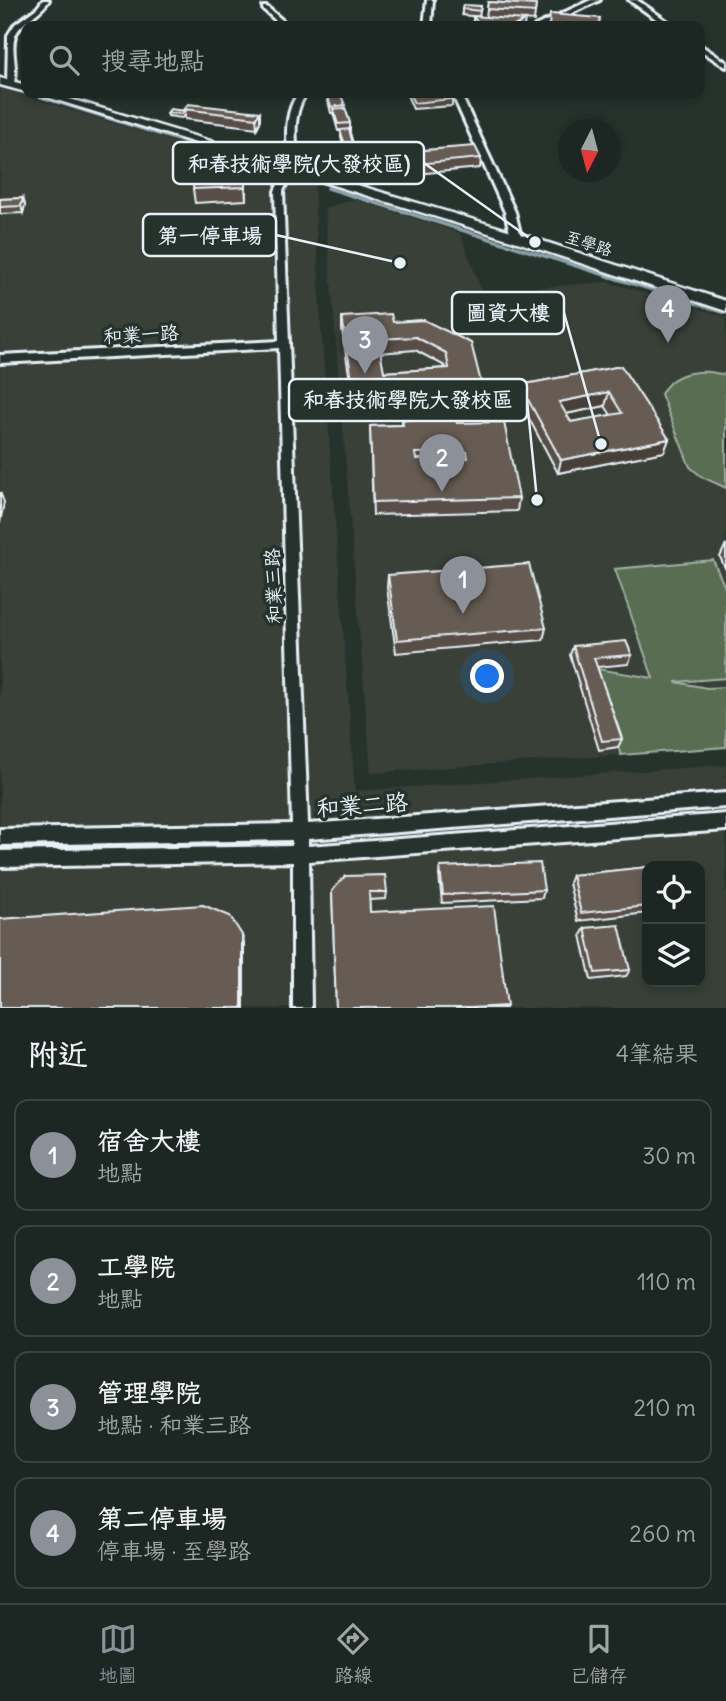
<!DOCTYPE html>
<html lang="zh-TW">
<head>
<meta charset="utf-8">
<style>
	:root { --surface:#1c2622; --page:#29322f; --text:#f1f3f6; --muted:#a0a5a5; --line:#3a4340; --accent:#8c9099 }
	body { margin:0; font-family:Delius,"LXGW WenKai TC",sans-serif; background:var(--page); color:var(--text) }
	.controls { position:absolute; right:21px; bottom:21px; display:grid; overflow:hidden; border-radius:14px; box-shadow:0 4px 10px #0003 }
	.controls button { width:63px; height:63px; display:grid; place-items:center; padding:0; border:0; border-bottom:2px solid var(--line); background:var(--surface); color:var(--text); font:35px sans-serif }
	.compass { position:absolute; left:558px; top:119px; width:63px; height:63px; border-radius:50%; background:var(--surface); box-shadow:0 4px 10px #0003; rotate:186deg }
	.you { position:absolute; left:488px; top:677px; width:24px; height:24px; margin:-18px; border:5px solid #fff; border-radius:50%; background:#1a73e8; box-shadow:0 0 0 10px #1a73e833 }
	.badge { display:grid; place-items:center; width:46px; height:46px; border-radius:50%; background:var(--accent); color:#fff; font-size:23px; font-weight:700 }
	.pin { position:absolute; translate:-50% -58px; filter:drop-shadow(0 2px 4px #0008) }
	.pin::after { content:''; position:absolute; top:37px; width:24px; height:21px; background:inherit; clip-path:polygon(0 0,100% 0,50% 100%) }
	.list { margin:0; padding:0; list-style:none }
	h2 { display:flex; justify-content:space-between; align-items:center; height:91px; margin:0; padding:0 28px; font-size:30px }
	h2 small { font-size:23px; font-weight:400; color:var(--muted) }
	.list li { display:grid; grid-template-columns:46px 1fr auto; gap:21px; align-items:center; box-sizing:border-box; height:112px; margin:0 14px 14px; padding:0 14px; border:2px solid var(--line); border-radius:14px }
	.list b { display:block; font-size:26px; white-space:nowrap }
	.list p { margin:0; font-size:23px; white-space:nowrap; color:var(--muted) }
	.list em { font-size:23px; font-style:normal; color:var(--muted) }
	.icon { flex:none; width:38px; height:38px; fill:none; stroke:currentColor; stroke-width:2; stroke-linecap:round; stroke-linejoin:round }
	.map { position:relative; flex:none; width:726px; height:1008px; overflow:hidden }
	.search { position:absolute; background:var(--surface); box-shadow:0 4px 10px #0003; left:21px; right:21px; top:21px; height:77px; display:flex; align-items:center; gap:18px; box-sizing:border-box; padding:0 24px; border-radius:14px; color:var(--muted); font-size:26px }
	.sheet { height:595px; background:var(--surface) }
	nav { display:flex; justify-content:space-around; align-items:center; box-sizing:border-box; height:98px; border-top:2px solid var(--line); background:var(--surface); font-size:19px; color:var(--muted) }
	nav a { display:grid; justify-items:center; gap:4px }
	nav .on { color:var(--accent) }
	.map>svg:first-child { display:block }
	.built { fill:#393f38; fill-rule:evenodd }
	.green { fill:#586d51; stroke:#a0afa4; stroke-width:2 }
	.lines { fill:none; stroke-linecap:round; stroke-linejoin:round }
	.stream-far1 { stroke:#8ba2a9; stroke-width:2.5 }
	.stream { stroke:#8ba2a9; stroke-width:3.5 }
	.street-casing { stroke:#e8f1f8; stroke-width:6 }
	.secondary-casing { stroke:#e8f1f8; stroke-width:5 }
	.street { fill:#26332d; fill-rule:evenodd }
	.secondary { fill:#26332d; fill-rule:evenodd }
	.wall { fill:#584e47; stroke:#e8f1f8; stroke-width:2; fill-rule:evenodd }
	.shaded-wall { fill:#474039; stroke:#e8f1f8; stroke-width:2 }
	.building { fill:#665b52; stroke:#e8f1f8; stroke-width:2; fill-rule:evenodd }
	.labels { text-anchor:middle; stroke-width:7; stroke-linejoin:round; paint-order:stroke }
	.far-street-label { font-size:16px; fill:#e8f1f8; stroke:#26332d }
	.street-label { font-size:19px; fill:#e8f1f8; stroke:#26332d }
	.near-street-label { font-size:23px; fill:#e8f1f8; stroke:#26332d }
	.leader { fill:none; stroke:#e8f1f8; stroke-width:2.5 }
	.callout-dot { fill:#e8f1f8; stroke:#26332d; stroke-width:2.5 }
	.callout { fill:#26332d; stroke:#e8f1f8; stroke-width:2.5 }
	.callout-label { font-size:21px; text-anchor:middle; font-weight:bold; fill:#e8f1f8 }
</style>
</head>
<body>
<div class="map">
<svg width="726" height="1008" viewBox="0 0 726 1008">
	<rect width="100%" height="100%" fill="#26332d"/>
	<filter id="ink" filterUnits="userSpaceOnUse"><feTurbulence type="fractalNoise" baseFrequency=".0143" numOctaves="2"/><feDisplacementMap in="SourceGraphic" scale="14" xChannelSelector="R" yChannelSelector="G"/><feConvolveMatrix kernelMatrix="1 2 1 2 8 2 1 2 1" color-interpolation-filters="sRGB"/></filter>
	<g filter="url(#ink)">
		<path class="built" d="M0 88 314 185 321 326 355 791 726 765V1008H0ZM647 866H700V982H647Z
			M354 199 460 233 482 292 608 282 726 317V747L371 773 325 208Z"/>
		<path class="green" d="M710 372 726 375V488L702 477 690 467 661 394C671 375 689 371 710 372Z
			M713 560 726 590V678L675 682 707 688 726 687V747L621 755 591 668 653 678 615 569Z"/>
		<g class="lines">
			<path class="stream-far1" d="M27 93 236 159"/>
			<path class="stream" d="M328 188 726 313"/>
			<defs>
				<path id="street" d="M43 0H49C41 14 19 23 15 36 10 52 19 69 13 86H7L8 35 15 24 37 8Z
					M427 0H433L431 26H424Z
					M591 0H600L544 26H535Z
					M629 0H637L674 26H666Z
					M263 7H267L289 26H282L263 9Z
					M700 45 726 62V67L700 50Z
					M299 93H307C291 113 295 147 300 170L289 179 283 191 308 824 726 793V807L308 839V846L726 814V830L309 861 311 1008H293V862L0 867V851L292 846V840L0 845V829L292 824 279 348 0 363V355L279 341 275 191 282 176 291 169C286 146 283 112 299 93Z
					M452 93H460L515 212 521 237 519 239H513L511 237 505 212Z"/>
				<path id="secondary" d="M0 78 26 85V92L0 85Z
					M34 93H50L521 234 726 301V311L511 240Z"/>
			</defs>
			<use href="#street" class="street-casing"/>
			<use href="#secondary" class="secondary-casing"/>
			<use href="#street" class="street"/>
			<use href="#secondary" class="secondary"/>
		</g>
		<path class="wall" d="M488 2 536 5 534 21 522 20 524 26H473V16L486 17Z
			M481 6 479 17 462 15V9Z
			M326 93H340L350 123V130H349L353 144V150L345 151 341 137V131H338L333 113H331Z
			M406 93H449L452 99V106L413 109Z
			M184 109 260 112V122L257 128 185 119V115L182 118 168 116 167 113 184 110Z
			M412 151 481 158 480 168 416 174 412 161Z
			M256 157 257 177H246V200L195 203 193 189Z
			M23 198 25 205 23 213 0 214V199Z
			M342 317 393 322 424 320 481 382 479 396 354 406 342 330ZM415 350 445 366 446 368 384 372 380 353Z
			M621 366 669 439 664 452 558 473 518 398 520 385ZM605 406 611 415 571 422 566 414Z
			M402 420 457 423 519 498 517 511 373 515 370 426 402 425Z
			M726 544V570L720 557Z
			M388 575 546 628 543 640 396 653 387 588Z
			M573 646 632 655 628 664 597 667 622 739 618 747 599 750 570 655Z
			M440 867 544 890 542 898 442 903 439 875Z
			M647 867V913L578 921 569 883 572 875Z
			M332 891 387 892 386 899 369 900 370 912 507 1006 506 1008H336Z
			M585 928 630 970 626 976 591 980 581 935Z"/>
		<path class="shaded-wall" d="M525 20 524 26H514Z
			M260 112V122L257 128 256 118Z
			M245 164 246 177V200L245 187Z
			M23 198 25 205 23 213 21 206Z
			M609 392 605 406 556 416 559 402Z
			M669 439 664 452 558 473 561 460Z
			M0 492 4 502 0 523Z
			M242 935 244 942V1008H242Z"/>
		<path class="building" d="M488 2 536 5 535 12 487 9Z
			M463 5 481 6 480 11 462 9Z
			M550 14 600 18 599 26H549Z
			M473 16 525 20 514 26H480Z
			M636 25 663 26H636Z
			M327 93H340L345 105 331 107Z
			M409 93H449L452 99 414 103Z
			M188 104 260 112 256 118 184 109Z
			M345 108 350 123 338 124 333 109Z
			M170 109 185 111 182 114 167 113Z
			M349 129 353 144H345L340 130Z
			M475 146 481 158 417 164 412 151Z
			M256 157V164H245V187L193 189 195 159Z
			M23 198 21 206 0 207V199Z
			M391 314 393 322 424 320 471 343 481 382 354 392 342 317ZM416 337 446 353 449 368 384 372 378 339Z
			M621 366 669 439 561 460 520 385ZM609 392 622 413 571 422 559 402Z
			M455 418 457 423 504 422 519 498 373 502 370 426 403 425 402 420ZM467 452 468 458 416 459 415 453Z
			M529 564 546 628 397 640 388 575Z
			M626 641 632 655 594 658 622 739 602 741 573 646Z
			M540 863 544 890 443 895 440 867Z
			M647 867V906L581 913 572 875Z
			M385 875 387 892H369L370 912 494 906 507 1006 471 1008H336L332 891 345 876Z
			M203 905 230 916 242 935V1008H0V919Z
			M619 925 630 970 595 973 585 928Z"/>
	</g>
	<g class="labels">
		<g class="far-street-label">
			<text transform="translate(589 243) rotate(18)" y="6">至學路</text>
		</g>
		<g class="street-label">
			<text transform="translate(141 334) rotate(-3)" y="7">和業一路</text>
			<text transform="translate(273 586) rotate(-92)" y="7">和業三路</text>
		</g>
		<g class="near-street-label">
			<text transform="translate(362 805) rotate(-4)" y="8">和業二路</text>
		</g>
	</g>
	<path class="leader" d="M535 242L424 163M400 263L276 235M601 444L564 313M537 500L527 400"/>
	<g class="callout-dot">
		<circle cx="535" cy="242" r="7"/>
		<circle cx="400" cy="263" r="7"/>
		<circle cx="601" cy="444" r="7"/>
		<circle cx="537" cy="500" r="7"/>
	</g>
	<g class="callout">
		<rect x="173" y="142" width="251" height="42" rx="7"/>
		<rect x="143" y="214" width="133" height="42" rx="7"/>
		<rect x="452" y="292" width="112" height="42" rx="7"/>
		<rect x="289" y="379" width="238" height="42" rx="7"/>
	</g>
	<g class="callout-label">
		<text x="299" y="171">和春技術學院(大發校區)</text>
		<text x="210" y="243">第一停車場</text>
		<text x="508" y="320">圖資大樓</text>
		<text x="408" y="407">和春技術學院大發校區</text>
	</g>
</svg>
<div class="controls">
<button><svg class="icon" aria-label="locate" viewBox="0 0 24 24"><circle cx="12" cy="12" r="6"/><path d="M12 2v4M12 18v4M2 12h4M18 12h4"/></svg></button>
<button><svg class="icon" aria-label="layers" viewBox="0 0 24 24"><path d="M12 4l9 5-9 5-9-5zM3 14l9 5 9-5"/></svg></button>
</div>
<svg class="compass" viewBox="-18 -18 36 36"><path d="M0-13l5 13h-10z" fill="#e53935"/><path d="M0 13l5-13h-10z" fill="#a0a5a5"/></svg>
<div class="you"></div>
<div class="pin badge" style="left:463px;top:614px">1</div>
<div class="pin badge" style="left:442px;top:492px">2</div>
<div class="pin badge" style="left:365px;top:374px">3</div>
<div class="pin badge" style="left:668px;top:343px">4</div>
<div class="search"><svg class="icon" aria-label="search" viewBox="0 0 24 24"><circle cx="10" cy="10" r="6"/><path d="M15 15l6 6"/></svg>搜尋地點</div>
</div>
<section class="sheet">
<h2>附近<small>4筆結果</small></h2>
<ul class="list">
<li><span class="badge">1</span><div><b>宿舍大樓</b><p>地點</p></div><em>30 m</em></li>
<li><span class="badge">2</span><div><b>工學院</b><p>地點</p></div><em>110 m</em></li>
<li><span class="badge">3</span><div><b>管理學院</b><p>地點 · 和業三路</p></div><em>210 m</em></li>
<li><span class="badge">4</span><div><b>第二停車場</b><p>停車場 · 至學路</p></div><em>260 m</em></li>
</ul>
</section>
<nav>
<a class="on"><svg class="icon" aria-label="map" viewBox="0 0 24 24"><path d="M3 6l6-2 6 2 6-2v14l-6 2-6-2-6 2zM9 4v14M15 6v14"/></svg>地圖</a>
<a><svg class="icon" aria-label="directions" viewBox="0 0 24 24"><path d="M12 3l9 9-9 9-9-9zM9 14v-3h6M13 9l2 2-2 2"/></svg>路線</a>
<a><svg class="icon" aria-label="saved" viewBox="0 0 24 24"><path d="M7 4h10v16l-5-4-5 4z"/></svg>已儲存</a>
</nav>
</body>
</html>
